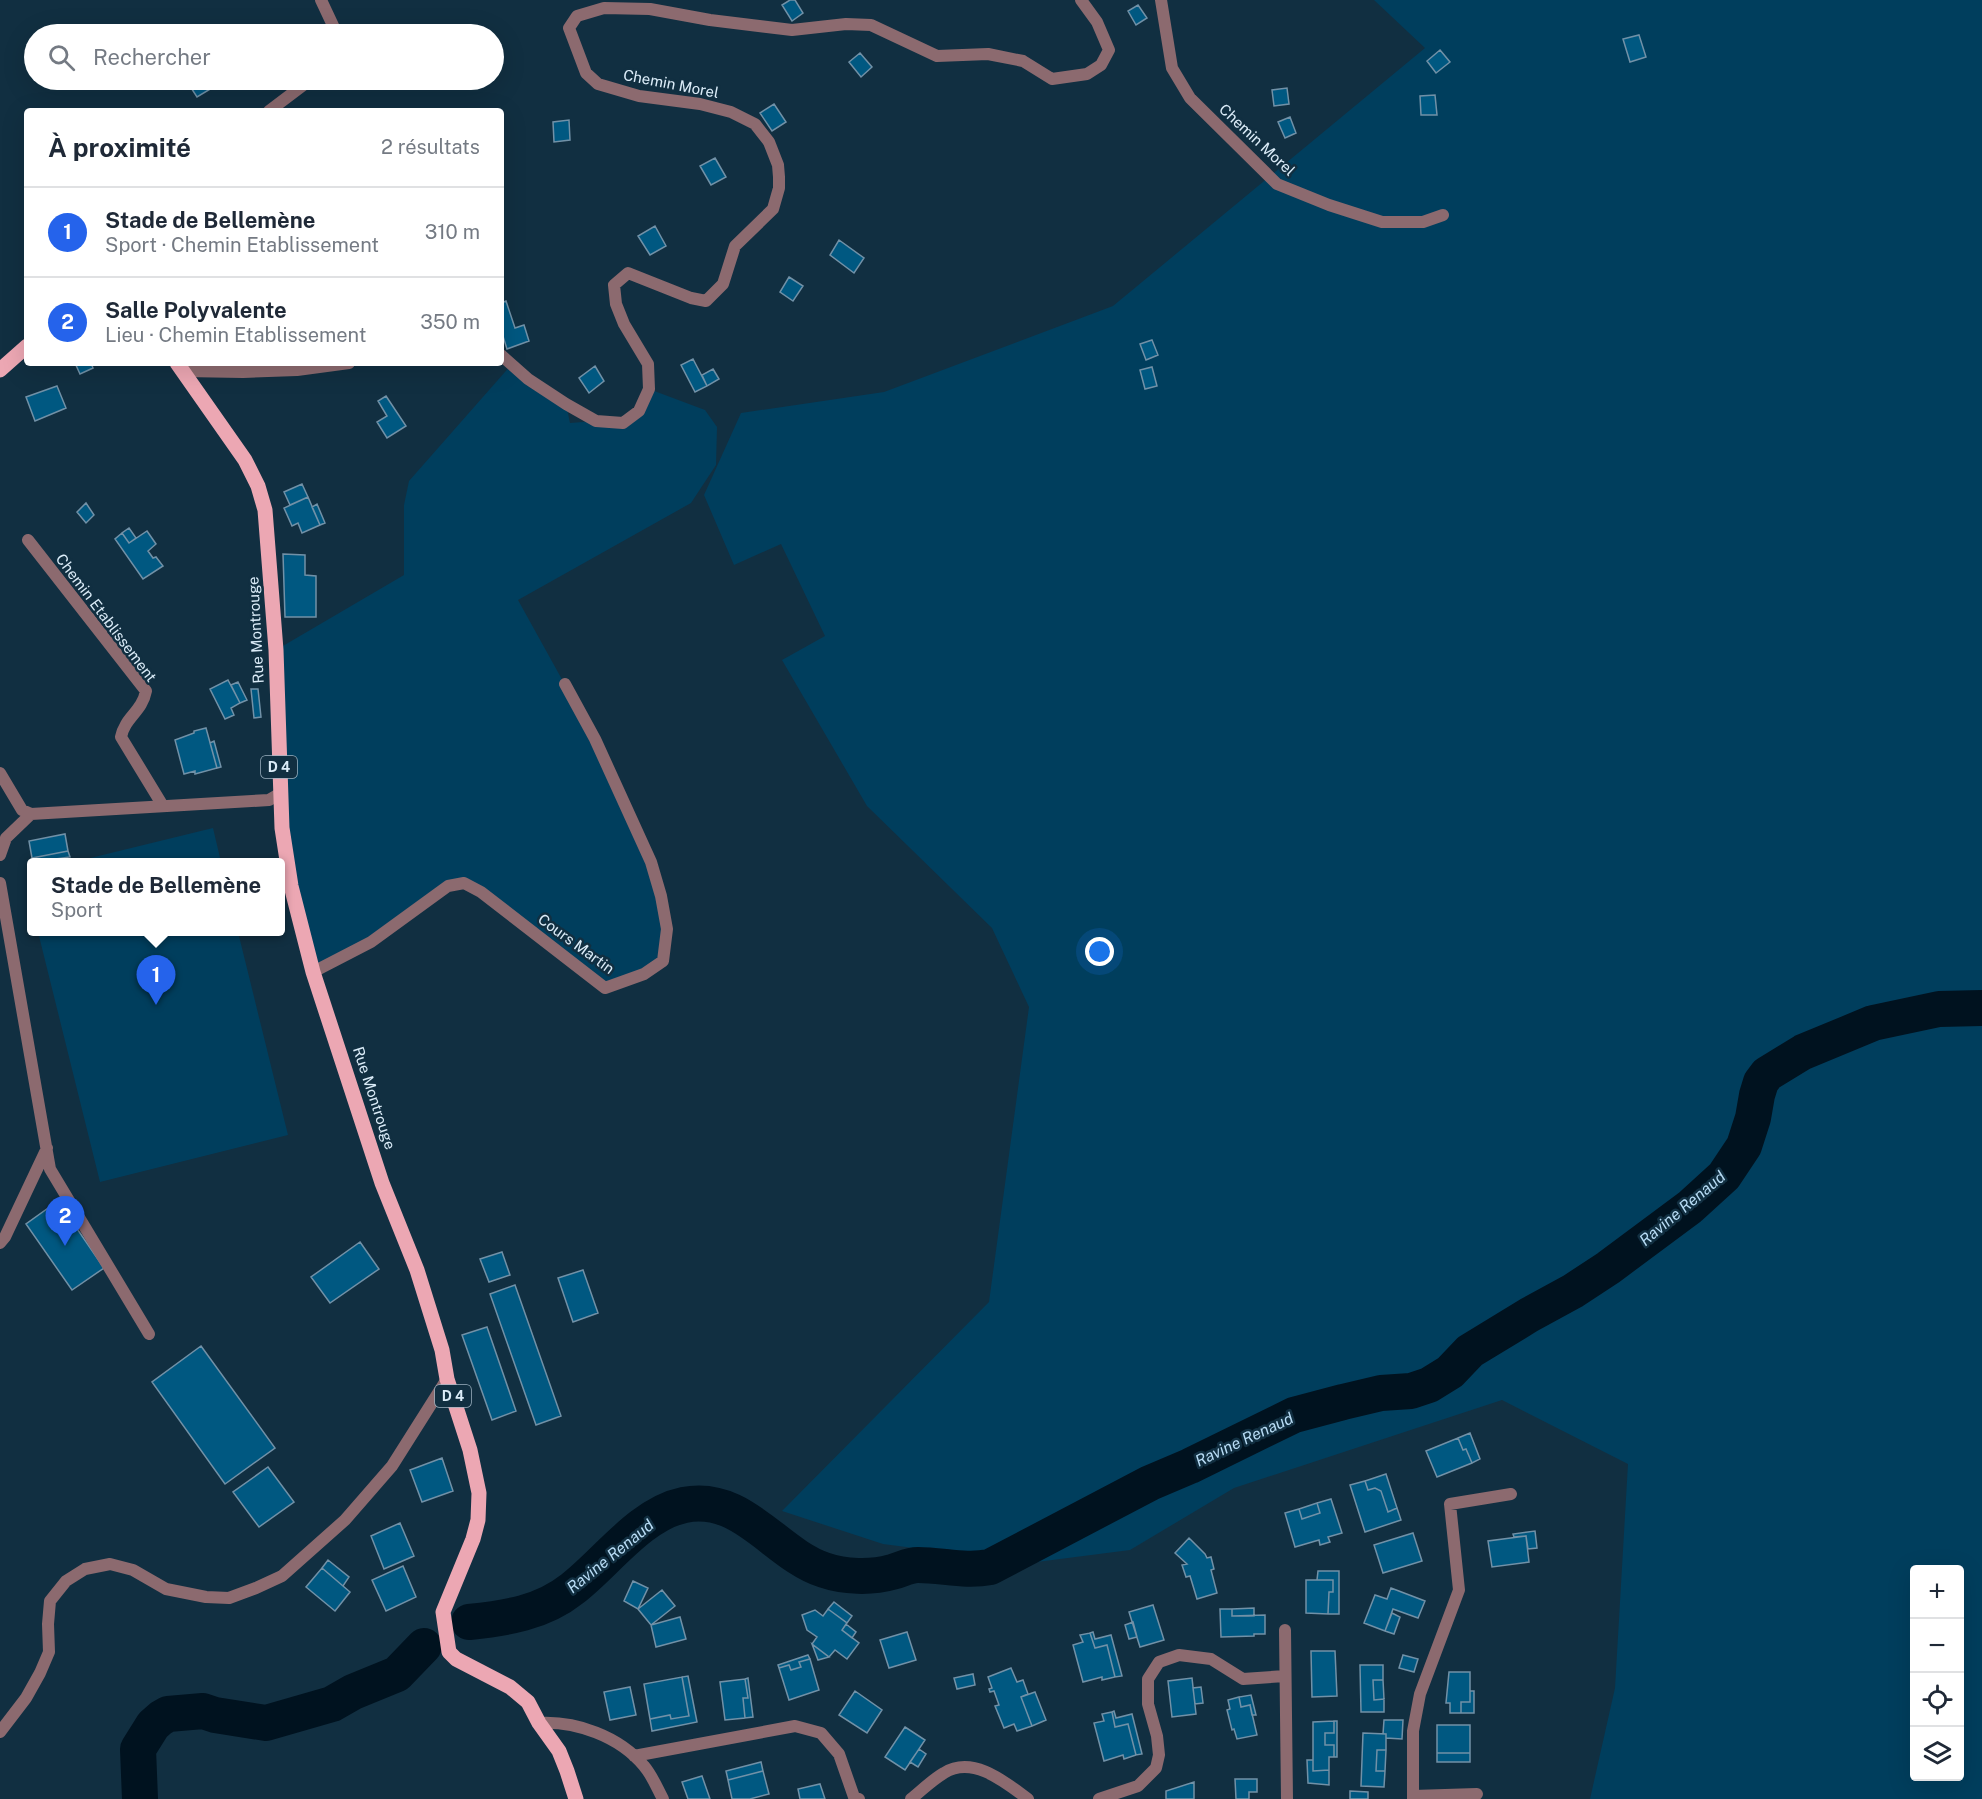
<!DOCTYPE html>
<html lang="fr">
<head>
<meta charset="utf-8">
<style>
	:root { --surface:#fff; --page:#f6f6f7; --text:#1f2937; --muted:#747a83; --line:#e0e1e3; --accent:#2563eb }
	body { margin:0; font-family:"Public Sans",sans-serif; background:var(--page); color:var(--text) }
	.controls { position:absolute; right:18px; bottom:18px; display:grid; overflow:hidden; border-radius:6px; box-shadow:0 6px 24px #0002 }
	.controls button { width:54px; height:54px; display:grid; place-items:center; padding:0; border:0; border-bottom:2px solid var(--line); background:var(--surface); color:var(--text); font:30px sans-serif }
	.you { position:absolute; left:1100px; top:952px; width:21px; height:21px; margin:-15px; border:4px solid #fff; border-radius:50%; background:#1a73e8; box-shadow:0 0 0 9px #1a73e833 }
	.badge { display:grid; place-items:center; width:39px; height:39px; border-radius:50%; background:var(--accent); color:#fff; font-size:20px; font-weight:700 }
	.pin { position:absolute; translate:-50% -50px; filter:drop-shadow(0 2px 3px #0008) }
	.pin::after { content:''; position:absolute; top:32px; width:21px; height:18px; background:inherit; clip-path:polygon(0 0,100% 0,50% 100%) }
	.popup { position:absolute; left:27px; top:858px; width:258px; height:78px; box-sizing:border-box; display:grid; place-content:center; border-radius:6px; background:var(--surface); filter:drop-shadow(0 2px 4px #0005); font-size:20px; white-space:nowrap; color:var(--muted) }
	.popup b { font-size:22px; color:var(--text) }
	.popup::after { content:''; position:absolute; left:50%; top:100%; margin-left:-12px; border:12px solid transparent; border-top-color:var(--surface) }
	.list { margin:0; padding:0; list-style:none }
	h2 { display:flex; justify-content:space-between; align-items:center; height:78px; margin:0; padding:0 24px; font-size:26px }
	h2 small { font-size:20px; font-weight:400; color:var(--muted) }
	.list li { display:grid; grid-template-columns:39px 1fr auto; gap:18px; align-items:center; box-sizing:border-box; height:90px; padding:0 24px; border-top:2px solid var(--line) }
	.list b { display:block; font-size:22px; white-space:nowrap }
	.list p { margin:0; font-size:20px; white-space:nowrap; color:var(--muted) }
	.list em { font-size:20px; font-style:normal; color:var(--muted) }
	.icon { flex:none; width:33px; height:33px; fill:none; stroke:currentColor; stroke-width:2; stroke-linecap:round; stroke-linejoin:round }
	.map { position:relative; flex:none; width:1982px; height:1799px; overflow:hidden }
	.search { position:absolute; background:var(--surface); box-shadow:0 6px 24px #0002; left:24px; top:24px; width:480px; height:66px; display:flex; align-items:center; gap:15px; box-sizing:border-box; padding:0 21px; border-radius:33px; color:var(--muted); font-size:22px }
	.panel { position:absolute; background:var(--surface); box-shadow:0 6px 24px #0002; left:24px; top:108px; width:480px; height:258px; border-radius:6px }
	.map>svg:first-child { display:block }
	.green { fill:#003e5d; fill-rule:evenodd }
	.lines { fill:none; stroke-linecap:round; stroke-linejoin:round }
	.river { stroke:#00121f; stroke-width:36 }
	.building { fill:#005881; stroke:#7191a7; stroke-width:1.5 }
	.street { stroke:#8c6a6f; stroke-width:12 }
	.primary { stroke:#eca7b3; stroke-width:15 }
	.labels { text-anchor:middle; stroke-width:5; stroke-linejoin:round; paint-order:stroke }
	.shield { fill:#112f41; stroke:#9eb3c1; stroke-width:1.5 }
	.shield-label { font-size:14px; font-weight:bold; fill:#dbecf8 }
	.street-label { font-size:15px; fill:#dbecf8; stroke:#112f41 }
	.water-label { font-size:16px; font-style:italic; fill:#b8dcf5; stroke:#112f41 }
</style>
</head>
<body>
<div class="map">
<svg width="1982" height="1799" viewBox="0 0 1982 1799">
	<rect width="100%" height="100%" fill="#112f41"/>
	<path class="green" d="M1374 0H1982V1799H1590L1615 1688 1628 1464 1502 1400 1234 1488 1130 1550 1029 1563 883 1544 782 1511 989 1302 1029 1007 992 928 867 806 782 660 825 636 781 544 734 565 704 495 741 413 884 392 1113 306 1425 48ZM1914 1570H1960V1776H1914Z
		M512 364 566 404 570 423 596 421 623 423 649 389 705 410 717 427 716 465 691 503 518 600 595 739 661 896 663 961 605 988 464 883 313 972 291 886 276 650 404 575V505L409 481Z
		M213 828 221 862H74Z
		M38 932H238L288 1135 100 1182Z"/>
	<g class="lines">
		<path class="river" d="M469 1622C506 1618 542 1613 572 1589 605 1564 640 1514 684 1505 743 1493 775 1554 824 1570 844 1577 871 1578 892 1572 901 1570 908 1565 918 1565 943 1565 965 1572 990 1567L1150 1483 1190 1466 1294 1415 1343 1402 1381 1393 1411 1391 1429 1385 1450 1372 1470 1351 1529 1315 1573 1291 1608 1268 1690 1207 1724 1176 1744 1146 1753 1118 1757 1095 1761 1082 1767 1074 1803 1052 1873 1023 1939 1009 1982 1008
			M140 1799 138 1749 153 1725 161 1718 168 1714 203 1711 215 1715 266 1723 332 1704 353 1692 397 1674 424 1646"/>
	</g>
	<path class="building" d="M790 0H795L803 13 792 21 782 5Z
		M1138 5 1147 18 1136 25 1128 11Z
		M1639 35 1646 57 1630 62 1623 39Z
		M1440 50 1450 62 1436 73 1427 61Z
		M860 53 872 67 861 77 849 62Z
		M186 80H207L212 88 197 97Z
		M1287 88 1289 104 1274 106 1272 90Z
		M1435 95 1437 115H1421L1420 96Z
		M774 104 786 122 772 131 760 113Z
		M1290 117 1296 133 1285 138 1278 122Z
		M569 120 570 140 554 142 553 122Z
		M715 158 726 177 711 185 700 166Z
		M655 226 666 246 650 255 638 236Z
		M839 240 864 258 854 273 830 255Z
		M789 277 803 286 793 301 780 292Z
		M506 301 515 328 524 325 529 341 507 349 501 330V303Z
		M1152 340 1158 355 1146 360 1140 344Z
		M693 359 707 386 695 392 681 365Z
		M75 363H91L93 368 80 374Z
		M595 366 604 381 589 393 579 378Z
		M1152 367 1157 386 1145 389 1140 370Z
		M713 369 719 379 707 386 702 375Z
		M57 386 66 408 35 421 26 397Z
		M386 396 406 426 387 438 377 422 387 416 378 401Z
		M302 484 308 497 290 505 284 492Z
		M308 497 320 525 302 533 298 523 292 526 284 508Z
		M86 503 94 515 86 523 77 512Z
		M317 504 325 523 320 525 312 507Z
		M129 528 136 538 129 543 122 533Z
		M147 531 156 544 148 551 153 558 156 557 163 566 143 579 115 539 122 533 129 543Z
		M283 554 305 555V575L316 576V617H285Z
		M228 680 240 703 231 708 234 715 225 719 210 689Z
		M238 682 247 700 240 703 231 685Z
		M251 689H258L261 717 254 718Z
		M206 728 217 768 195 774V771L184 774 175 740 194 733V731Z
		M214 741 221 767 217 768 210 743Z
		M65 834 68 851 32 858 29 841Z
		M68 851 70 857 33 862 32 858Z
		M58 1201 104 1268 72 1290 26 1224Z
		M360 1242 379 1269 330 1303 311 1277Z
		M502 1252 510 1275 489 1282 480 1259Z
		M583 1270 598 1313 573 1322 558 1278Z
		M515 1285 561 1416 536 1425 490 1294Z
		M487 1327 516 1411 492 1420 462 1335Z
		M201 1346 275 1448 225 1484 152 1382Z
		M1470 1433 1480 1459 1472 1463 1466 1449 1463 1450 1458 1438Z
		M1458 1438 1463 1450 1466 1449 1472 1463 1437 1477 1426 1451Z
		M442 1458 453 1491 422 1502 410 1470Z
		M268 1467 294 1502 259 1527 233 1492Z
		M1386 1474 1397 1508 1388 1512 1381 1491 1375 1488 1368 1490 1365 1481Z
		M1365 1481 1368 1490 1375 1488 1381 1491 1388 1512 1397 1508 1401 1520 1365 1532 1350 1485Z
		M1331 1499 1342 1533 1328 1537 1330 1542 1320 1545 1319 1540 1295 1547 1285 1513 1299 1509 1302 1519 1320 1513 1317 1503Z
		M1317 1503 1320 1513 1302 1519 1299 1509Z
		M400 1523 414 1556 384 1569 371 1536Z
		M1535 1531 1537 1548 1528 1549 1526 1536 1514 1537 1513 1534Z
		M1413 1533 1422 1561 1383 1573 1374 1545Z
		M1526 1536 1529 1562 1492 1567 1488 1541Z
		M1189 1538 1205 1554 1207 1558 1211 1557 1214 1569 1211 1570 1217 1593 1197 1599 1190 1576 1186 1577 1182 1565 1187 1564 1175 1553Z
		M328 1560 349 1577 343 1586 322 1568Z
		M403 1566 416 1597 386 1611 372 1580Z
		M322 1568 350 1592 335 1611 306 1587Z
		M1318 1571H1339V1614H1328L1329 1592H1333V1580H1317Z
		M1306 1580H1333V1592H1329L1328 1614 1306 1613Z
		M633 1581 648 1588 638 1609 624 1601Z
		M1391 1588 1425 1601 1418 1618 1393 1609 1385 1631 1364 1623 1375 1595 1387 1599Z
		M662 1590 675 1606 651 1625 638 1609Z
		M834 1602 852 1616 847 1623 828 1609Z
		M1153 1605 1164 1640 1140 1647 1129 1612Z
		M1254 1608V1616H1232V1609Z
		M828 1609 847 1623 842 1630 859 1643 847 1659 835 1650 829 1657 812 1644 817 1637 807 1630 802 1615 815 1610 823 1616Z
		M1220 1609H1232V1616L1265 1615V1634H1254V1636L1221 1637Z
		M1392 1613 1400 1617 1394 1634 1385 1631Z
		M680 1617 686 1639 656 1647 651 1625Z
		M1133 1622 1137 1637 1129 1639 1125 1625Z
		M846 1624 856 1632 852 1638 842 1630Z
		M907 1632 916 1660 889 1668 880 1640Z
		M1093 1632 1095 1639 1111 1635 1122 1676 1115 1677 1107 1645 1095 1648 1090 1633Z
		M1090 1633 1095 1648 1107 1645 1115 1677 1102 1680V1677L1083 1682 1073 1645 1083 1642 1080 1635Z
		M812 1644 829 1657 818 1660Z
		M1311 1651H1335L1337 1696 1312 1697Z
		M808 1655 810 1659 799 1662 801 1667 791 1670 789 1665 779 1668 778 1665Z
		M1403 1655 1418 1659 1414 1672 1399 1668Z
		M810 1659 819 1690 789 1700 779 1668 789 1665 791 1670 801 1667 799 1662Z
		M1360 1665H1383V1680H1373L1374 1700 1384 1699V1712H1361Z
		M1011 1668 1017 1682 1023 1680 1028 1694 1021 1697 1032 1726 1017 1731 1014 1724 1004 1728 995 1706 999 1705 994 1691 990 1692 989 1689 992 1688 988 1677Z
		M1449 1672H1470V1702H1461V1713H1450V1703H1446Z
		M973 1674 975 1685 957 1689 954 1678Z
		M688 1676 697 1722 652 1731 650 1719 670 1715 671 1719 689 1716 682 1677Z
		M682 1677 689 1716 671 1719 670 1715 650 1719 644 1684Z
		M748 1678 753 1717 745 1718 743 1698H748L745 1679Z
		M1192 1678 1196 1714 1172 1717 1168 1681Z
		M745 1679 748 1698H743L745 1718 725 1720 720 1682Z
		M1373 1680H1383L1384 1699 1374 1700Z
		M630 1687 636 1715 610 1720 604 1692Z
		M1201 1687 1203 1703 1195 1704 1193 1688Z
		M855 1691 882 1710 867 1733 839 1715Z
		M1470 1691H1474V1713H1461V1702H1470Z
		M1035 1692 1046 1720 1032 1726 1021 1697Z
		M1251 1695 1256 1715H1252L1250 1705 1241 1707 1239 1697Z
		M1239 1697 1241 1707 1250 1705 1257 1735 1237 1739 1234 1729 1232 1730 1227 1710 1230 1709 1228 1700Z
		M1114 1711 1116 1718 1132 1714 1142 1754 1136 1755 1128 1724 1115 1727 1112 1712Z
		M1112 1712 1115 1727 1128 1724 1136 1755 1124 1759 1123 1755 1104 1761 1094 1723 1104 1721 1102 1714Z
		M1384 1720H1403L1402 1739 1386 1738V1734H1383Z
		M1334 1721H1337V1757H1334V1745H1325V1733H1334Z
		M1334 1721V1733H1325V1745H1334V1757H1329V1770L1313 1771V1722Z
		M1437 1725H1470V1753H1437Z
		M905 1727 925 1740 905 1770 885 1757Z
		M1363 1733 1386 1734V1750H1377L1376 1771H1385L1384 1787 1361 1786Z
		M919 1749 926 1754 918 1767 910 1762Z
		M1377 1750H1386L1385 1771H1376Z
		M1437 1753H1470V1762H1437Z
		M1307 1760H1313V1771L1329 1770V1785L1308 1783Z
		M761 1762 763 1771 728 1780 726 1771Z
		M763 1771 769 1794 750 1799H732L728 1780Z
		M702 1776 710 1799H688L682 1782Z
		M1235 1779H1257V1792H1249V1799H1236Z
		M1194 1782V1799H1166V1791Z
		M820 1784 825 1799H800L798 1789Z
		M1350 1791 1368 1792V1799H1350Z"/>
	<g class="lines">
		<path class="street" d="M321 0 337 34
			M1161 0 1172 68 1190 98 1277 184 1329 205 1382 222H1423L1443 215
			M269 111 310 80
			M501 355 528 379 566 404 596 421 623 423 639 411 649 389 648 364 624 324 616 304 614 285 628 273 691 298 706 301 723 284 735 246 773 209 779 188V177L778 165 769 142 755 124 731 112 700 104 639 96 598 84 586 73 569 28 577 16 604 8 650 9 710 20 792 30 846 24 871 25 937 56 988 54 1023 61 1052 79 1087 74 1101 65 1109 50 1097 22 1081 0
			M184 371 243 372 297 370 349 363
			M28 540 146 691C142 712 125 717 121 737L163 806
			M0 773 22 810 31 814 269 800 281 793
			M0 855 6 838 31 814
			M0 883 50 1169 149 1334
			M313 972 371 942 448 886 464 883 481 892 605 988 644 974 663 961 667 929 661 896 651 862 595 739 565 684
			M0 1243 5 1237 47 1148
			M1285 1630 1287 1799
			M539 1723C576 1721 619 1736 644 1766 652 1775 657 1788 663 1799
			M0 1732 26 1698 40 1673 49 1652 48 1624 50 1601 66 1581 85 1569 110 1564 133 1570 166 1589 206 1597 229 1598 256 1588 282 1576 345 1520 392 1466 447 1379
			M634 1756 795 1726 821 1733 839 1754 854 1797 859 1799
			M1413 1796 1477 1794
			M911 1799C922 1790 932 1780 944 1773 973 1755 1005 1782 1028 1799
			M1099 1799 1138 1786 1156 1768 1159 1755 1157 1736 1148 1704V1679L1159 1662 1179 1655 1211 1659 1243 1679 1285 1676
			M1413 1799V1731L1420 1694 1459 1590 1450 1504 1511 1494"/>
		<path class="primary" d="M177 363 245 460 258 486 265 510 276 650 282 828 291 886 313 972 382 1183 417 1270 442 1350 447 1379 470 1450 479 1493 478 1520 473 1539 443 1612 449 1652 456 1659 510 1687 528 1702 539 1723 559 1751 567 1771 576 1799
			M0 370 27 346"/>
	</g>
	<g class="labels">
		<g class="shield">
			<rect x="261" y="756" width="36" height="22" rx="4.5"/>
			<rect x="435" y="1385" width="36" height="22" rx="4.5"/>
		</g>
		<g class="shield-label">
			<text x="279" y="772">D 4</text>
			<text x="453" y="1401">D 4</text>
		</g>
		<g class="street-label">
			<text transform="translate(671 84) rotate(11)" y="5">Chemin Morel</text>
			<text transform="translate(1257 140) rotate(43)" y="5">Chemin Morel</text>
			<text transform="translate(106 618) rotate(53)" y="5">Chemin Etablissement</text>
			<text transform="translate(256 630) rotate(-93)" y="5">Rue Montrouge</text>
			<text transform="translate(576 944) rotate(36)" y="5">Cours Martin</text>
			<text transform="translate(374 1098) rotate(72)" y="5">Rue Montrouge</text>
		</g>
		<g class="water-label">
			<text transform="translate(1682 1208) rotate(-40)" y="6">Ravine Renaud</text>
			<text transform="translate(1244 1439) rotate(-25)" y="6">Ravine Renaud</text>
			<text transform="translate(610 1556) rotate(-39)" y="6">Ravine Renaud</text>
		</g>
	</g>
</svg>
<div class="controls">
<button>+</button>
<button>−</button>
<button><svg class="icon" aria-label="locate" viewBox="0 0 24 24"><circle cx="12" cy="12" r="6"/><path d="M12 2v4M12 18v4M2 12h4M18 12h4"/></svg></button>
<button><svg class="icon" aria-label="layers" viewBox="0 0 24 24"><path d="M12 4l9 5-9 5-9-5zM3 14l9 5 9-5"/></svg></button>
</div>
<div class="you"></div>
<div class="pin badge" style="left:156px;top:1005px">1</div>
<div class="popup"><b>Stade de Bellemène</b>Sport</div>
<div class="pin badge" style="left:65px;top:1246px">2</div>
<div class="search"><svg class="icon" aria-label="search" viewBox="0 0 24 24"><circle cx="10" cy="10" r="6"/><path d="M15 15l6 6"/></svg>Rechercher</div>
<section class="panel">
<h2>À proximité<small>2 résultats</small></h2>
<ul class="list">
<li><span class="badge">1</span><div><b>Stade de Bellemène</b><p>Sport · Chemin Etablissement</p></div><em>310 m</em></li>
<li><span class="badge">2</span><div><b>Salle Polyvalente</b><p>Lieu · Chemin Etablissement</p></div><em>350 m</em></li>
</ul>
</section>
</div>
</body>
</html>
